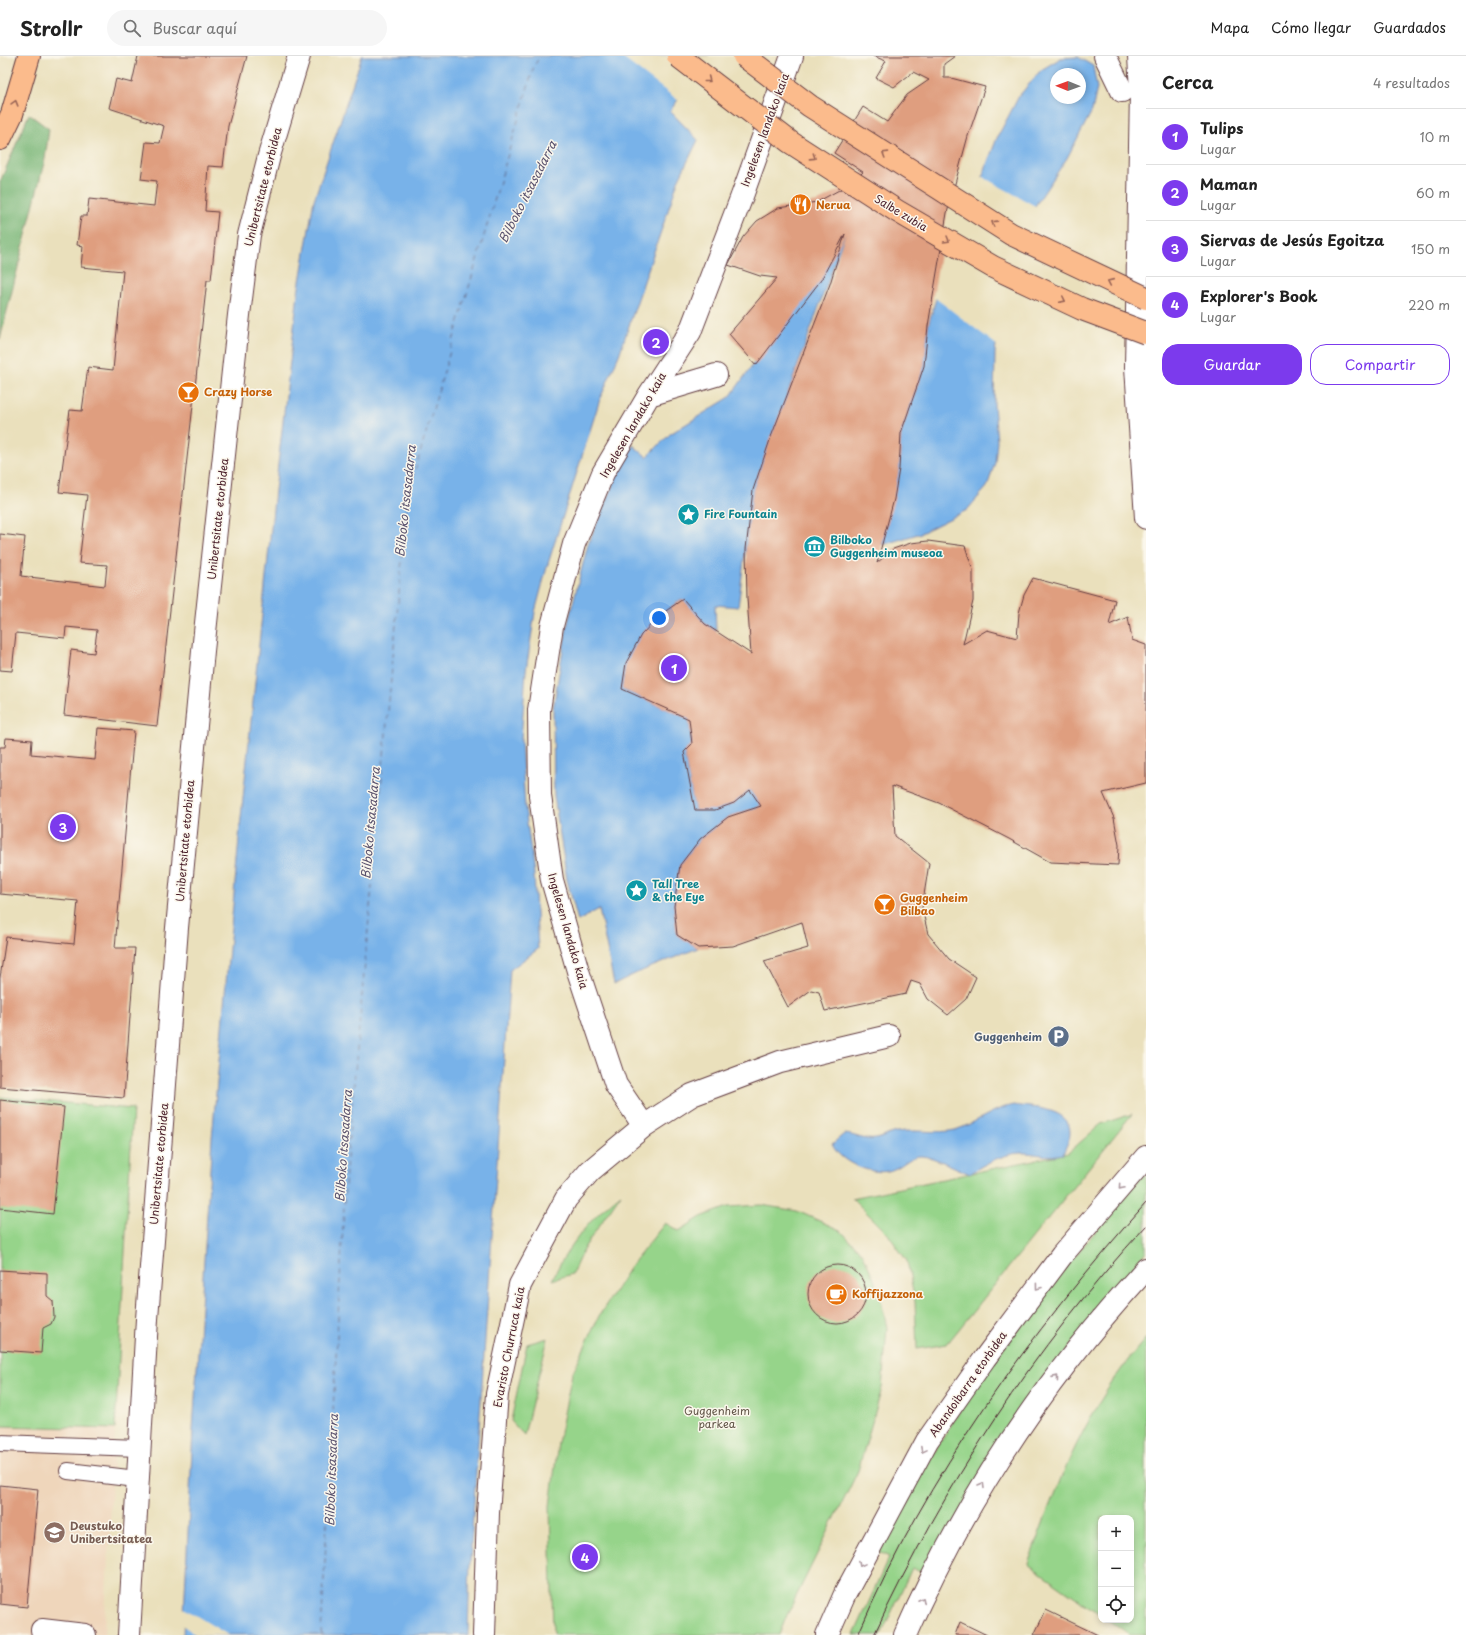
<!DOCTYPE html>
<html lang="es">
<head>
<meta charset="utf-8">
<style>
	:root { --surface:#fff; --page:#f6f6f6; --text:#222; --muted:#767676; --line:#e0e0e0; --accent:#7c3aed }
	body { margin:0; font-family:"Playpen Sans",sans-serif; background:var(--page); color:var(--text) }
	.controls { position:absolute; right:12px; bottom:12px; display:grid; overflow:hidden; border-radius:8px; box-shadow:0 2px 6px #0003 }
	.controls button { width:36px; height:36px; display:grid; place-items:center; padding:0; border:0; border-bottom:1px solid var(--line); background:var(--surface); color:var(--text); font:20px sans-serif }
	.compass { position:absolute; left:1050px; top:12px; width:36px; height:36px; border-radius:50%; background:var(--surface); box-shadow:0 2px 6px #0003; rotate:271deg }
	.you { position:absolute; left:659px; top:562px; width:14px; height:14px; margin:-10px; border:3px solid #fff; border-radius:50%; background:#1a73e8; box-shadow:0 0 0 6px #1a73e833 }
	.badge { display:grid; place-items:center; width:26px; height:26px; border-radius:50%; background:var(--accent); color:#fff; font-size:13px; font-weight:700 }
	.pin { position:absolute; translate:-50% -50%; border:2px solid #fff; box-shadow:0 1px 4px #0006 }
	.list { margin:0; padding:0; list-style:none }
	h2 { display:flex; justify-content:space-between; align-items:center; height:52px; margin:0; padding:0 16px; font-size:17px }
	h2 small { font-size:13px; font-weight:400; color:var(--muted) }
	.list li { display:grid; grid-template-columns:26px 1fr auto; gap:12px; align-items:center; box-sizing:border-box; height:56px; padding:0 16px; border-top:1px solid var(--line) }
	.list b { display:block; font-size:15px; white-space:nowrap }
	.list p { margin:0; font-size:13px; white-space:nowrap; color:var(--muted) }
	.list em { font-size:13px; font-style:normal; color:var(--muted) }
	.actions { display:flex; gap:8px; padding:12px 16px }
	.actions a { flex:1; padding:9px 0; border:1px solid var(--accent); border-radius:16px; text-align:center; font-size:14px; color:var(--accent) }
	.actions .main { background:var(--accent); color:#fff }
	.icon { flex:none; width:22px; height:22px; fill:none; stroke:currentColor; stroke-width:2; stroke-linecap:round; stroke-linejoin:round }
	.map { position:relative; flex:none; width:1146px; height:1579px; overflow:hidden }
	header { display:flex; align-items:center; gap:24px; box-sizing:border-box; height:56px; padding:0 20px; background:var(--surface); border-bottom:1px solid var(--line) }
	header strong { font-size:19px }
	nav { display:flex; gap:22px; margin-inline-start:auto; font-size:14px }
	.search { width:280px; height:36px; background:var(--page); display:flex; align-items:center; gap:10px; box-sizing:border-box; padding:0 14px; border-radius:22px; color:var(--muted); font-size:15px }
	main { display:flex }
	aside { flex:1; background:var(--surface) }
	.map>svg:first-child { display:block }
	.built { fill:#efd6bb }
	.green { fill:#96d48a; stroke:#707a5a }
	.forest { fill:#78b676; stroke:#616a50 }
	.water { fill:#78b2e9; stroke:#61688a; fill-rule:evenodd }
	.pier { fill:#eae0bc }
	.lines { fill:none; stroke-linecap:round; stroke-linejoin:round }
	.ferry { stroke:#5a526e; stroke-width:1; stroke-dasharray:5 4; stroke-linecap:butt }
	.building { fill:#df9e7f }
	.service-casing { stroke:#623c41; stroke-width:18 }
	.pedestrian-casing { stroke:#623c41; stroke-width:24 }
	.minor-casing { stroke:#623c41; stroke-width:24 }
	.trunk-casing { stroke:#623c41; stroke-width:24 }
	.service { stroke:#fff; stroke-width:16 }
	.pedestrian { stroke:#fff; stroke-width:22 }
	.minor { stroke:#fff; stroke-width:22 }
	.trunk { stroke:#fbbb8c; stroke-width:22 }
	.tram { stroke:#4a1f2b; stroke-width:1 }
	.primary-bridge-casing { stroke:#623c41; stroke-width:24; stroke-linecap:butt }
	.primary-bridge { stroke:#fbbb8c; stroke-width:22 }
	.oneway { stroke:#9a6557 }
	.oneway2 { stroke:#ae9aa0 }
	.labels { text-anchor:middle; stroke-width:3; stroke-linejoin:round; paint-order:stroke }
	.street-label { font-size:11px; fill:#4a1f2b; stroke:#fbf7ec }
	.food-label { font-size:11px; font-weight:bold; fill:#c56008; stroke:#fbf7ec; text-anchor:start }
	.culture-label { font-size:11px; font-weight:bold; fill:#0d838f; stroke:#fbf7ec; text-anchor:start }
	.service-label { font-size:11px; font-weight:bold; fill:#4e5e75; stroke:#fbf7ec; text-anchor:end }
	.park-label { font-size:11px; fill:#615548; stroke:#fbf7ec }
	.education-label { font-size:11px; font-weight:bold; fill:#785e54; stroke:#fbf7ec; text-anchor:start }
	.water-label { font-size:12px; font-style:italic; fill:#5a526e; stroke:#fbf7ec }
</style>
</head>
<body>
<header>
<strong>Strollr</strong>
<div class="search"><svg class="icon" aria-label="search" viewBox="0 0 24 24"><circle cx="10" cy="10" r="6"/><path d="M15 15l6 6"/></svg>Buscar aquí</div>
<nav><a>Mapa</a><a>Cómo llegar</a><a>Guardados</a></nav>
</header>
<main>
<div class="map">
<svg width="1146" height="1579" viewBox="0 0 1146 1579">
	<rect width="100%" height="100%" fill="#fbf7ec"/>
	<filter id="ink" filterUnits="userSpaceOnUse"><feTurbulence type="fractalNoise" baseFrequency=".025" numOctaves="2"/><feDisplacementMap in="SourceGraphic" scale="8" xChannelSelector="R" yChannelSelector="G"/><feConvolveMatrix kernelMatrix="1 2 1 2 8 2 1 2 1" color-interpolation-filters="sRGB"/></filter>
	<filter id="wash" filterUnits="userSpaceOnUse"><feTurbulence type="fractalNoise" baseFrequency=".012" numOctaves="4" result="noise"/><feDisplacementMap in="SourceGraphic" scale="16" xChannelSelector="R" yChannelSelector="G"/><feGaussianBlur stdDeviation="0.9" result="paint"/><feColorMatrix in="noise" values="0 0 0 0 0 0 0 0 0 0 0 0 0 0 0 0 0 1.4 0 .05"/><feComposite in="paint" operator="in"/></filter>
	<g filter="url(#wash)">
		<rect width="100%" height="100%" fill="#eae0bc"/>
		<path class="built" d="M0 1370 115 1373 104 1579H0Z"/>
		<path class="green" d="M0 1041 133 1053 115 1373 0 1370Z
			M1132 1058 947 1288 917 1293 915 1246 907 1205 887 1177 852 1142 1068 1097 1101 1068Z
			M1146 1115V1196L1057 1307 925 1518 912 1512 881 1579H854L889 1501 875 1494 979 1323 1041 1241Z
			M621 1138 584 1192 572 1218 552 1224C567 1191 592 1160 621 1138Z
			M761 1149 797 1155 840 1174 863 1198 879 1235 887 1272 882 1332 858 1415 787 1559 779 1579H553L550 1450 558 1387 572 1318 599 1260 630 1211 665 1167 679 1175 701 1161 728 1151Z
			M548 1282 524 1379 511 1365 527 1288Z
			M1146 1282V1579H1129L1108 1564H1131V1462H1101V1559L1028 1508C1058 1425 1087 1350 1146 1282Z"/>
		<path class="forest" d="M29 58 49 73 45 103 0 283V126Z"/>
		<path class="water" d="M362 0H709L670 55 698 84 678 125 619 299 600 343 547 511 535 556 526 615 521 684 525 751 534 818 538 893 510 914 470 1506 468 1579H183L193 1373 212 1082 240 771 275 434 298 237 314 144Z
			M1078 1 1093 10 1097 32 1092 55 1067 102 1031 156 1016 188 1002 244 995 297 994 349 997 385 995 407 987 431 967 454 921 477 882 489 899 413 901 377 924 310 928 270 937 239 997 82 1019 40 1041 14 1061 2ZM1056 18H1080V42H1056Z
			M845 178 753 434 738 551 715 549 716 575 705 568 682 543 660 559 626 607 622 633 689 663 692 688 684 696 695 754C722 754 729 751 750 734L761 750 728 761 700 783 680 809 674 850 677 879 698 892 639 916 614 928 599 853 578 865 567 824 554 740 553 653 567 570 588 488 618 417 633 389 647 401 670 378 730 341Z
			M1014 1049C1031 1052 1071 1051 1070 1077 1070 1084 1065 1092 1063 1098 1046 1102 1041 1098 1026 1097 1006 1096 985 1107 970 1118 957 1113 934 1100 921 1100 910 1100 904 1109 894 1113 876 1122 839 1107 832 1088L844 1078C852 1078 859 1082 867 1083 881 1085 885 1078 897 1076 914 1073 939 1078 955 1074 975 1068 993 1052 1014 1049Z"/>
		<path class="pier" d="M620 0H711L679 45Z
			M981 120 1037 151 1017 189 1004 245 998 290 934 241Z
			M182 1551 228 1579H196L182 1569Z"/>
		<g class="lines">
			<path class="ferry" d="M321 1579 346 1113 408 438 534 10 540 0"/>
		</g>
		<g id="blocks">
			<path class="building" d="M138 0H247L228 70 223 111 208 110 205 155 218 156 211 224H207L157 670 64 659 71 594 94 597 97 574 66 571 65 582 16 577 12 615 0 614V478L25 481 21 520 105 530 107 509 79 507 87 439 59 436 70 354 82 355 88 311 113 314 123 215 81 211 83 190 77 189 81 160H87L89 143 154 150 157 125 141 123 146 86 160 87 164 70 109 52 116 23 132 27Z
				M873 0H955L944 8V22H951L985 31 968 80 947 157 928 270 924 310 901 377 899 413 894 443 877 507 893 493 911 487 928 485 965 490 973 514V545L963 588 987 574 1017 582 1019 557 1024 539 1033 522 1115 544 1109 569 1128 561 1132 584 1146 589V727L1103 737 1114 762 1119 789 1118 809 1050 806 1009 783 939 747 892 730 895 780 929 807 922 852 928 878 949 903 976 921 966 943 948 959 928 943 920 928 911 925 906 938 825 955 819 936 811 934 788 951 764 905 808 892 802 866 733 890 698 892 677 879 674 850 680 809 700 783 728 761 761 750 750 734 734 747 715 754H695L684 696 692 688 689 663 622 633 626 607 641 579 660 559 683 543 705 568 751 598 747 542 746 493 753 434 771 381 830 228 845 178 821 224 756 309 729 278 777 222 760 220 728 209 743 181 757 165 778 152 817 146 852 127 863 116 834 97 863 51 887 66 907 39 929 24 913 16 894 31 876 22 886 5Z
				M98 672 134 675 115 892H135L124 1042 0 1031V922L6 881 74 888 78 845 0 838V691H5L6 682 32 684 31 698 95 704Z
				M0 1044 64 1051 53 1158 0 1152Z
				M808 1238a29 29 0 1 1 58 0a29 29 0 1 1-58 0Z
				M0 1214 47 1217V1240L53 1245 54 1261 51 1268 43 1272 41 1297 0 1294Z
				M0 1429 38 1433 27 1551 0 1548Z
				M1046 1554 1098 1579H1034Z
				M960 1566 987 1579H955Z"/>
		</g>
	</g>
	<g filter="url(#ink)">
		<use href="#blocks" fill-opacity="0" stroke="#623c41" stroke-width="1"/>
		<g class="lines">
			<defs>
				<path id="service" d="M0 1387 139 1392
					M68 1415 137 1423"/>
				<path id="pedestrian" d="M1105 0 1122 35
					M649 339 716 319
					M644 1070 616 1029 578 915 552 824 540 740 539 654 552 570 574 488 603 417 649 339 690 276 742 140 792 0
					M42 1574 85 1579
					M484 1579 488 1457 497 1338 520 1229 566 1143 590 1115 644 1070 692 1039 780 1006 889 980"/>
				<path id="minor" d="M1139 0 1141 35 1136 311 1146 462
					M129 1579 147 1263 177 872 203 595 239 259 249 179 269 100 299 0
					M827 1579 845 1538 927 1385 985 1302 1062 1199 1146 1101
					M905 1579C964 1445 1046 1321 1146 1213"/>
				<path id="trunk" d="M0 83 12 58 29 0"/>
			</defs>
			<use href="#service" class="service-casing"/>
			<use href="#pedestrian" class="pedestrian-casing"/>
			<use href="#minor" class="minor-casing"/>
			<use href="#trunk" class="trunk-casing"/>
			<use href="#service" class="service"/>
			<use href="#pedestrian" class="pedestrian"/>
			<use href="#minor" class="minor"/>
			<use href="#trunk" class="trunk"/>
			<path class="tram" d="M858 1579C927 1418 1030 1277 1146 1147
				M874 1579C944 1430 1034 1291 1146 1170"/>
			<defs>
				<path id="primary-bridge" d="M678 0 790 86 897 155 993 211 1082 253 1146 277
					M744 0 810 50 1011 178 1146 242"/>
			</defs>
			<use href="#primary-bridge" class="primary-bridge-casing"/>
			<use href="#primary-bridge" class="primary-bridge"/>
		</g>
		<defs><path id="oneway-chevron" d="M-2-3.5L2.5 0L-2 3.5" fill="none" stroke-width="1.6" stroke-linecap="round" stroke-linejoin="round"/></defs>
		<g class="oneway">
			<use href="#oneway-chevron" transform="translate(708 24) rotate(38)"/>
			<use href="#oneway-chevron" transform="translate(15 47) rotate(-74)"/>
			<use href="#oneway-chevron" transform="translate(885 98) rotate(-148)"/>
			<use href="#oneway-chevron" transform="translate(813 101) rotate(33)"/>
			<use href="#oneway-chevron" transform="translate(994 167) rotate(-148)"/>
			<use href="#oneway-chevron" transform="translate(947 184) rotate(30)"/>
			<use href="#oneway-chevron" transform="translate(1110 226) rotate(-156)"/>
			<use href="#oneway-chevron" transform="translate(1063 244) rotate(26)"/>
		</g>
		<g class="oneway2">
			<use href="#oneway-chevron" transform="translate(1121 1131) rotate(131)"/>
			<use href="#oneway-chevron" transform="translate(1038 1231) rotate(127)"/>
			<use href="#oneway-chevron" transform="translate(1056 1322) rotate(-51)"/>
			<use href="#oneway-chevron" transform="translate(923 1394) rotate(118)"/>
			<use href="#oneway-chevron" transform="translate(982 1429) rotate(-59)"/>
			<use href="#oneway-chevron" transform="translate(861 1508) rotate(118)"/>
			<use href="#oneway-chevron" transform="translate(922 1544) rotate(-63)"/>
		</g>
	</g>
	<defs>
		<symbol id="restaurant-disc" viewBox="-11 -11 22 22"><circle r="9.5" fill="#e8710a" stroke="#fbf7ec"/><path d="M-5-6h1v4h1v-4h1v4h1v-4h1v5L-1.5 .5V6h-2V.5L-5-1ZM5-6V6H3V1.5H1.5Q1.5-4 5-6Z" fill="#fff"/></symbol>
		<symbol id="bar-disc" viewBox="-11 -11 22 22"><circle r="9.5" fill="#e8710a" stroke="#fbf7ec"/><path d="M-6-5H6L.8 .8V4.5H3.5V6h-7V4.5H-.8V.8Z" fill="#fff"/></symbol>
		<symbol id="sight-disc" viewBox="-11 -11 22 22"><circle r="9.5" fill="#0f9aa8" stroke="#fbf7ec"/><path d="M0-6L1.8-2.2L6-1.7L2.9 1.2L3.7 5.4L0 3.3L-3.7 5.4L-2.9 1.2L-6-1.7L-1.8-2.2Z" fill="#fff"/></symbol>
		<symbol id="museum-disc" viewBox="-11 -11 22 22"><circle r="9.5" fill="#0f9aa8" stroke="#fbf7ec"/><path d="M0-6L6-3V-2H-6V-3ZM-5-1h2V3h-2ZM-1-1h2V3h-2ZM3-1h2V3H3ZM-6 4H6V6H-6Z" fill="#fff"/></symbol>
		<symbol id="parking-disc" viewBox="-11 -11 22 22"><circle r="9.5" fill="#5c6f8a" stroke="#fbf7ec"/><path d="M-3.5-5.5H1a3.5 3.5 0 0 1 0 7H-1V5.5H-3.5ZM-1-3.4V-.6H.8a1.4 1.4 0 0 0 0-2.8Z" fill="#fff"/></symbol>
		<symbol id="cafe-disc" viewBox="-11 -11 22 22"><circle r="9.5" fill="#e8710a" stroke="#fbf7ec"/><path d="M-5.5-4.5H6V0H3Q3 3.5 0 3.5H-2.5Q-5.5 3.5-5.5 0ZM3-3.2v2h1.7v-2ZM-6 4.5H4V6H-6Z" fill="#fff"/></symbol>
		<symbol id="university-disc" viewBox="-11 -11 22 22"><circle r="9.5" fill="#8d6e63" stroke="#fbf7ec"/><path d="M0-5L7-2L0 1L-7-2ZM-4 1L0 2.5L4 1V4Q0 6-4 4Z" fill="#fff"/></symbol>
	</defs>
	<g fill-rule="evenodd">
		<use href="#restaurant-disc" x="788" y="136" width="25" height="25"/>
		<use href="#bar-disc" x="176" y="324" width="25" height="25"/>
		<use href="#sight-disc" x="676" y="446" width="25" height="25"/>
		<use href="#museum-disc" x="802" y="478" width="25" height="25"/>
		<use href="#sight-disc" x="624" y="822" width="25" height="25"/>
		<use href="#bar-disc" x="872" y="836" width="25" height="25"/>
		<use href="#parking-disc" x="1046" y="968" width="25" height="25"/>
		<use href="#cafe-disc" x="824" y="1226" width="25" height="25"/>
		<use href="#university-disc" x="42" y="1464" width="25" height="25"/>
	</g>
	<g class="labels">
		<g class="street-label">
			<text transform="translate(765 74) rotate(-70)" y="4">Ingelesen landako kaia</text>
			<text transform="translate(263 131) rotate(-76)" y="4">Unibertsitate etorbidea</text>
			<text transform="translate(901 157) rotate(31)" y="4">Salbe zubia</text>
			<text transform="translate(633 369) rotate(-60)" y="4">Ingelesen landako kaia</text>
			<text transform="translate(218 463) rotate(-84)" y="4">Unibertsitate etorbidea</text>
			<text transform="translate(185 785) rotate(-85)" y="4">Unibertsitate etorbidea</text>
			<text transform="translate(568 875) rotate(74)" y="4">Ingelesen landako kaia</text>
			<text transform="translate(159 1108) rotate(-85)" y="4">Unibertsitate etorbidea</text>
			<text transform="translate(509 1291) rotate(-79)" y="4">Evaristo Churruca kaia</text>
			<text transform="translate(968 1328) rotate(-55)" y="4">Abandoibarra etorbidea</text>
		</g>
		<g class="food-label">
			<text x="816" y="153">Nerua</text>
			<text x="204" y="340">Crazy Horse</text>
			<text x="900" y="846">Guggenheim<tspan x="900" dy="13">Bilbao</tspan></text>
			<text x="852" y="1242">Koffijazzona</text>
		</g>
		<g class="culture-label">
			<text x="704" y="462">Fire Fountain</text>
			<text x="830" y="488">Bilboko<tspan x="830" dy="13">Guggenheim museoa</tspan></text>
			<text x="652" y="832">Tall Tree<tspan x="652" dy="13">&amp; the Eye</tspan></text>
		</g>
		<g class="service-label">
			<text x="1042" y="985">Guggenheim</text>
		</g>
		<g class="park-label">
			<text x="717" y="1359">Guggenheim<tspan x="717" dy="13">parkea</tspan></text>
		</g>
		<g class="education-label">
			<text x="70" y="1474">Deustuko<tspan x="70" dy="13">Unibertsitatea</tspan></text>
		</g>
		<g class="water-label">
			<text transform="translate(528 136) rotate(-63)" y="4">Bilboko itsasadarra</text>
			<text transform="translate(406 445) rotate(-84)" y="4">Bilboko itsasadarra</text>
			<text transform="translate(371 767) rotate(-85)" y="4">Bilboko itsasadarra</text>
			<text transform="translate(344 1090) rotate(-86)" y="4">Bilboko itsasadarra</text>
			<text transform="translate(332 1414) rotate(-88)" y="4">Bilboko itsasadarra</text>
		</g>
	</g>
</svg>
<div class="controls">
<button>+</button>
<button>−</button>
<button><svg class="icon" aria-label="locate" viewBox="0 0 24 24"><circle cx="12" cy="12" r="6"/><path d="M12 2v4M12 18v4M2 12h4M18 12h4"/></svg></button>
</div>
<svg class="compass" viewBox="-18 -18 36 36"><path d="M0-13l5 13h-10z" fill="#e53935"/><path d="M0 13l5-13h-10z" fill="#767676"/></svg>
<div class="you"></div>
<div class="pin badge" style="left:674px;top:612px">1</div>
<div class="pin badge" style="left:656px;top:286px">2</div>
<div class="pin badge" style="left:63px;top:771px">3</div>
<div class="pin badge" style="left:585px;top:1501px">4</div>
</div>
<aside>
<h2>Cerca<small>4 resultados</small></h2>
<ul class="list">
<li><span class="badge">1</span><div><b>Tulips</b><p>Lugar</p></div><em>10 m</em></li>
<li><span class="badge">2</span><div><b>Maman</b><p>Lugar</p></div><em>60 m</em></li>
<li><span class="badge">3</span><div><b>Siervas de Jesús Egoitza</b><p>Lugar</p></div><em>150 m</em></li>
<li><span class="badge">4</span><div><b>Explorer's Book</b><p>Lugar</p></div><em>220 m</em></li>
</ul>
<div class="actions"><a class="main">Guardar</a><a>Compartir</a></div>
</aside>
</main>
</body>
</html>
